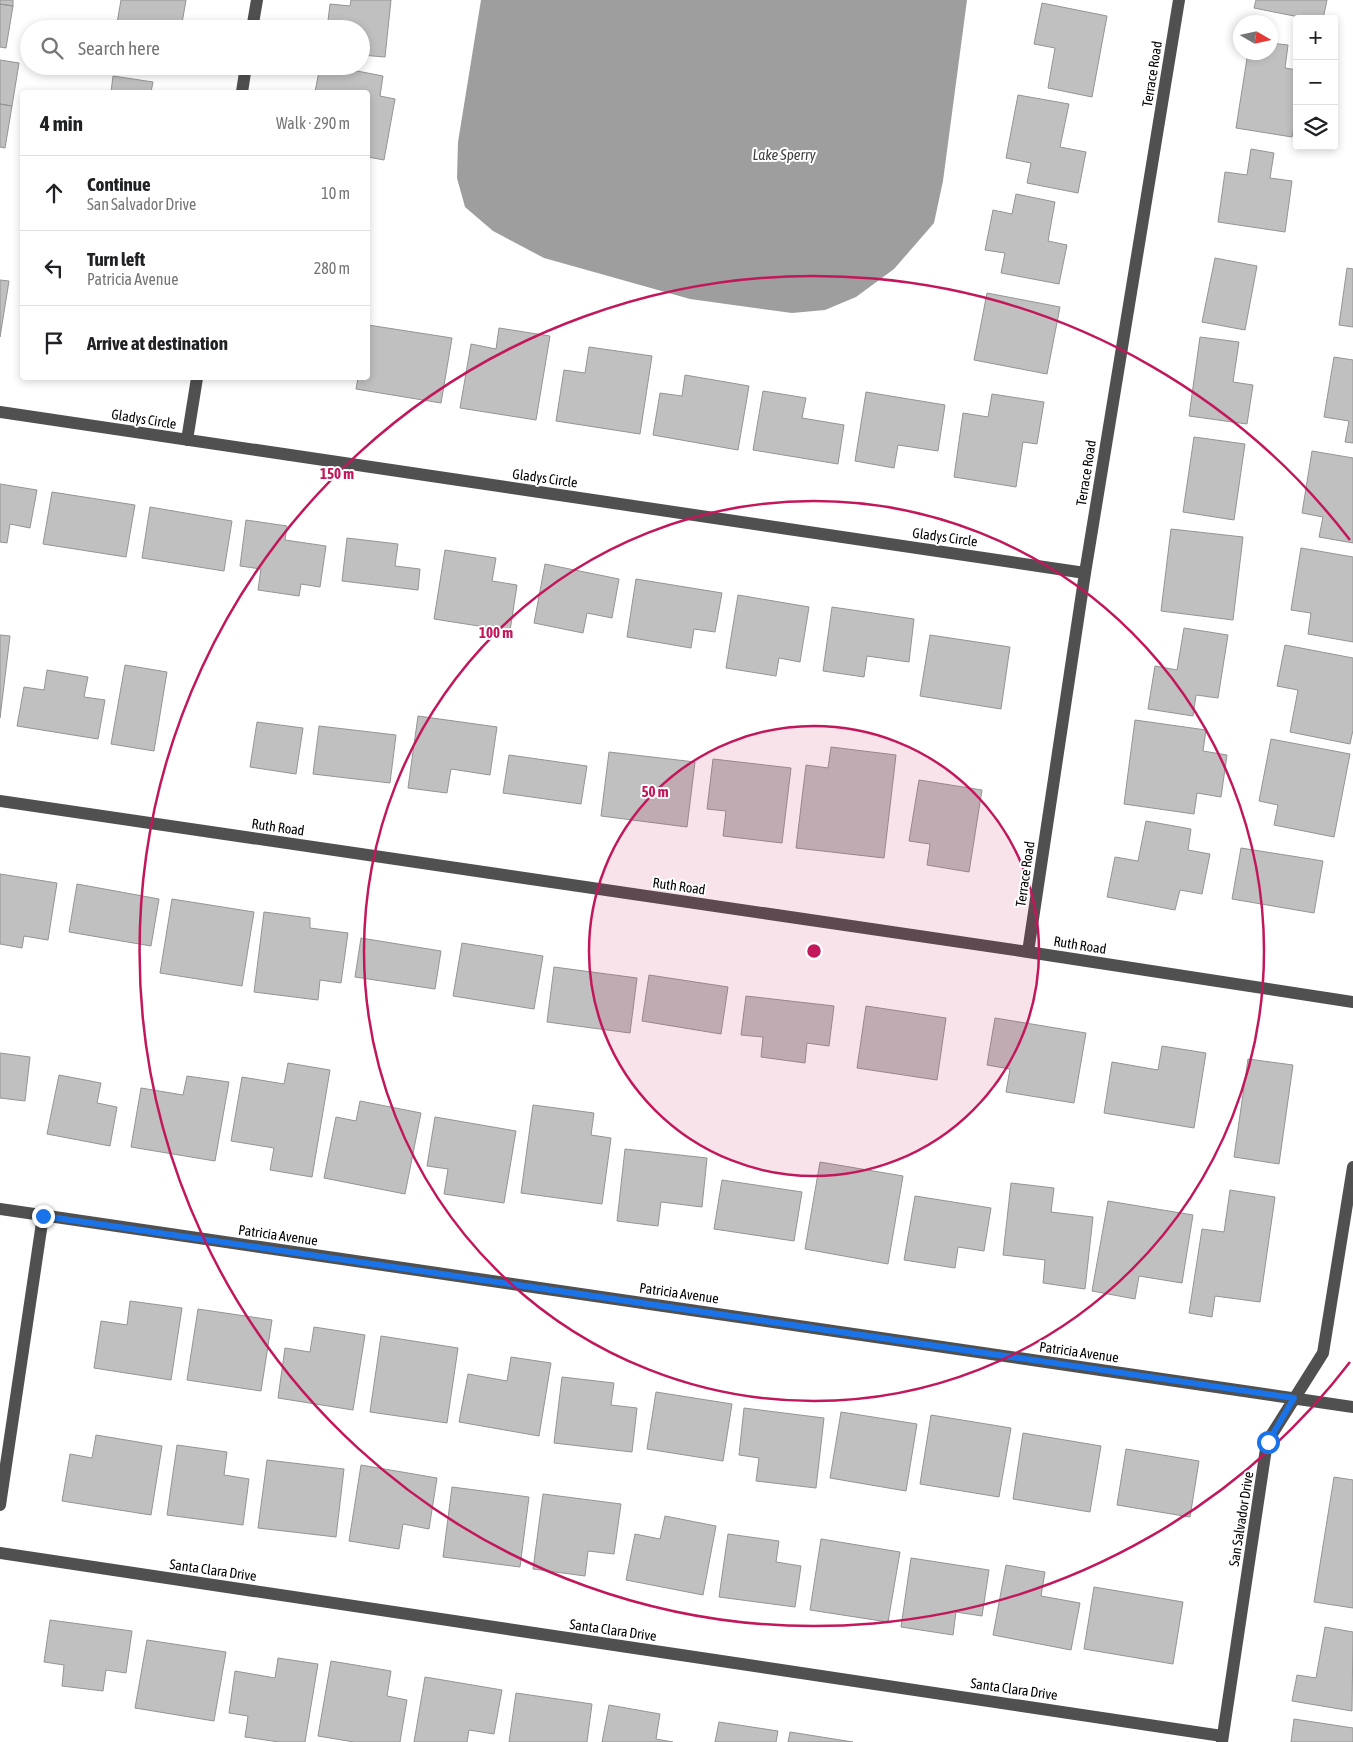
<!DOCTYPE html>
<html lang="en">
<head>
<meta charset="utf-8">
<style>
	:root { --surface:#fff; --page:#f2f2f2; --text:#202124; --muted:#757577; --line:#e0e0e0 }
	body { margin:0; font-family:"Asap Condensed",sans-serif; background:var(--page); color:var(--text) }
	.controls { position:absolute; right:15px; top:15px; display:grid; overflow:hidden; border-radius:5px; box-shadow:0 2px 8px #0003 }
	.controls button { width:45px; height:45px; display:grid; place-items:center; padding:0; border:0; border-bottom:1px solid var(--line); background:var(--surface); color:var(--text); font:25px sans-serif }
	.compass { position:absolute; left:1233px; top:15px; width:45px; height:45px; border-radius:50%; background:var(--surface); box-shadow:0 2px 8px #0003; rotate:99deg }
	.stop { position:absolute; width:15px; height:15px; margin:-11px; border:4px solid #1a73e8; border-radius:50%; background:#fff }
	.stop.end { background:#1a73e8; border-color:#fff; box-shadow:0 1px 5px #0008 }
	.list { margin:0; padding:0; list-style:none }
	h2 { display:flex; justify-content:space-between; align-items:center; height:65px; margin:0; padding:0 20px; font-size:21px }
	h2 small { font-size:16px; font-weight:400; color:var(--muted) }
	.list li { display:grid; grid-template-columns:32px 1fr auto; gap:15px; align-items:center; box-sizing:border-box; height:75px; padding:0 20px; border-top:1px solid var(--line) }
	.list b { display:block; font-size:19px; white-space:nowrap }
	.list p { margin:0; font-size:16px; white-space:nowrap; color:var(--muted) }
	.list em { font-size:16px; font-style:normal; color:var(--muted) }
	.icon { flex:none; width:28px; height:28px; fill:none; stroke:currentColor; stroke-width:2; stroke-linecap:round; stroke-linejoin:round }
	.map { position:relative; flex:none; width:1353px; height:1742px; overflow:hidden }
	.search { position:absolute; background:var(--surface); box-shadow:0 2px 8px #0003; left:20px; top:20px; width:350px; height:55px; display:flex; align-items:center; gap:12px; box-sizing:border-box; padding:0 18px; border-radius:28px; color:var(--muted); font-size:19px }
	.panel { position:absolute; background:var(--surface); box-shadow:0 2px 8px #0003; left:20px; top:90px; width:350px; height:290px; border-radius:5px }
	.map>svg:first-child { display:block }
	.water { fill:#9e9e9e }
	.building { fill:#c0c0c0; stroke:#949494 }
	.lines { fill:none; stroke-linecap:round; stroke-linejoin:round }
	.minor { stroke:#505050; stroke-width:12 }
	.route { stroke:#1a73e8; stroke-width:6 }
	.ring { fill:none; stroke:#c2185b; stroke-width:2.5 }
	.labels { text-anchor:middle; stroke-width:4; stroke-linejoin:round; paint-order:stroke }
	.street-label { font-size:14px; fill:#000; stroke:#fff }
	.water-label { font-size:15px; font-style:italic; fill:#3f3f3f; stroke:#fff }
	.centre { fill:#c2185b; stroke:#fff; stroke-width:2.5 }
	.ring-label { font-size:15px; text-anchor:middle; font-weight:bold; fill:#c2185b; stroke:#fff; stroke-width:4; stroke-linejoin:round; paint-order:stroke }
</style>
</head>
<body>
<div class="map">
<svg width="1353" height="1742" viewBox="0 0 1353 1742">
	<rect width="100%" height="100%" fill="#fff"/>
	<path class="water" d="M481 0H967L943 181 934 223 894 269 856 297 825 310 792 313 690 299 544 258 493 231 465 207 457 178 458 142Z"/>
	<path class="building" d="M0 0H13V6L0 4Z
		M121 0H186L181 29H116Z
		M351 0H391L385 57 361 55V29H327L330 4 350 6Z
		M1256 0H1327L1323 19H1309L1254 8Z
		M1042 3 1107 16 1092 97 1048 88 1055 48 1034 44Z
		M0 4 13 6 6 48 0 47Z
		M1270 43 1288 45 1285 68 1297 70V110L1292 137 1236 128 1248 52H1270Z
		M0 60 19 63 12 106 0 104Z
		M149 66H175L174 70Z
		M320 66H331L383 76 380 96 395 99 384 160 368 157V92H315Z
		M113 76 153 82 151 92H111Z
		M1018 95 1069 104 1060 147 1086 152 1078 193 1027 183 1031 163 1006 158Z
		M0 104 12 106 5 148 0 147Z
		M1251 149 1274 153 1270 178 1292 181 1285 232 1218 222 1225 172 1247 175Z
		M1016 194 1055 202 1048 241 1067 245 1059 284 1001 273 1005 253 985 250 993 210 1012 214Z
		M1215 258 1257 266 1245 330 1202 322Z
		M1347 268 1353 269V327L1339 325Z
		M0 280 9 281 0 337Z
		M987 293 1060 307 1047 374 974 360Z
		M368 325 452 338 441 403 356 389 358 378H368Z
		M499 328 550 336 536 420 460 408 471 344 496 349Z
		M1200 337 1239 342 1233 382 1253 385 1247 424 1189 416Z
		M589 347 652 356 640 434 556 421 564 370 585 373Z
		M1334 357 1353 360V443L1345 442 1349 421 1324 417Z
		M685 375 749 386 738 450 653 435 660 393 682 396Z
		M763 391 806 398 802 418 844 425 838 464 753 450Z
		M866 392 945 405 938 451 898 445 894 468 855 461Z
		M992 394 1044 402 1037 444 1023 442 1016 487 954 477 963 413 988 417Z
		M1194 437 1245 444 1234 520 1183 512Z
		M1312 451 1353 458V543L1319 537 1323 517 1302 513Z
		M0 484 37 490 30 528 10 524 7 543 0 542Z
		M52 492 135 505 126 557 43 544Z
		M150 507 232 521 224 571 142 558Z
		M246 520 287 526 285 540 326 546 320 587 301 584 299 596 258 590 261 569 240 566Z
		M1171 529 1243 537 1233 620 1161 611Z
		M347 538 398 544 395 566 420 569 418 590 342 581Z
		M1301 548 1353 557V642L1308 634 1311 613 1291 610Z
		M445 550 496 558 492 581 517 585 510 631 434 619Z
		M545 564 619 579 612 618 587 613 583 633 534 623Z
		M636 579 722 593 715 632 694 629 691 648 627 637Z
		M738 595 809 607 800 662 779 658 776 676 726 668Z
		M832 607 914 619 909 662 867 656 864 677 823 671Z
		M1184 628 1228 635 1218 698 1196 695 1193 716 1148 709 1155 666 1177 670Z
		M0 635 10 636 0 718Z
		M930 635 1010 647 1001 709 920 696Z
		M1285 645 1353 658V730L1350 744 1290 732 1298 690 1277 686Z
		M125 665 167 672 154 751 111 744Z
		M47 670 88 677 84 697 105 700 98 739 17 726 24 687 44 690Z
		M418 716 497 727 490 775 451 769 447 793 408 788Z
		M1135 720 1206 730 1203 751 1227 755 1221 797 1197 793 1194 814 1124 804Z
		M257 722 303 728 296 774 250 767Z
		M319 726 396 735 390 783 313 774Z
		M1271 739 1350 754 1334 837 1274 825 1278 805 1259 801Z
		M831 747 896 755 884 858 796 848 806 765 828 768Z
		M609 752 695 762 687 827 601 816Z
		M509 755 587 766 581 804 503 793Z
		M713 759 791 768 782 843 723 836 726 811 707 809Z
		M919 780 982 790 969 872 927 865 930 844 909 841Z
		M1146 821 1191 829 1188 850 1210 854 1202 894 1180 890 1175 910 1107 897 1115 857 1138 861Z
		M1241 848 1323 861 1314 913 1232 899Z
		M0 874 57 883 48 940 24 936 22 948 0 944Z
		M77 884 159 899 151 946 69 932Z
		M172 899 254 912 242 986 160 973Z
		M264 912 310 918V928L348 933 341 983 320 980 318 1000 254 992Z
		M361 938 441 951 435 989 355 977Z
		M462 943 543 956 534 1009 453 996Z
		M554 967 637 978 630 1033 547 1022Z
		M649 975 728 987 721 1034 642 1021Z
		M746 996 834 1006 829 1046 807 1043 805 1063 761 1057 763 1037 741 1035Z
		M866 1006 946 1018 937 1080 857 1068Z
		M995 1018 1086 1033 1074 1103 1006 1092 1010 1069 987 1065Z
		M1162 1046 1206 1053 1194 1128 1104 1113 1112 1062 1158 1070Z
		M0 1053 30 1057 25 1101 0 1098Z
		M1248 1059 1293 1065 1279 1164 1234 1157Z
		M288 1063 330 1070 312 1177 270 1170 274 1148 231 1141 242 1077 284 1084Z
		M59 1075 101 1083 97 1103 117 1107 110 1146 47 1134Z
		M187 1076 229 1082 215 1161 131 1147 141 1088 183 1095Z
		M360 1101 421 1113 405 1194 324 1178 336 1117 356 1121Z
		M533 1105 594 1113 591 1135 611 1138 602 1204 521 1193Z
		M435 1117 516 1131 504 1203 444 1194 448 1169 427 1166Z
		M625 1149 707 1158 702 1207 661 1202 658 1226 617 1221Z
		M820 1162 903 1176 888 1264 805 1249Z
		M722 1180 802 1192 794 1241 714 1229Z
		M1011 1183 1054 1188 1051 1212 1093 1217 1085 1289 1043 1283 1045 1260 1003 1255Z
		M1230 1190 1275 1197 1260 1302 1215 1296 1212 1317 1189 1313 1202 1229 1224 1232Z
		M915 1196 991 1208 984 1251 958 1247 955 1268 904 1260Z
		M1108 1201 1193 1215 1182 1283 1139 1276 1135 1299 1092 1291Z
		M130 1301 182 1308 171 1380 94 1368 101 1321 127 1325Z
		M198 1309 272 1320 261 1391 187 1380Z
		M314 1327 365 1335 353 1410 278 1398 285 1348 310 1352Z
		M381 1336 458 1348 447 1423 370 1412Z
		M511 1357 551 1363 539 1436 459 1422 468 1374 507 1381Z
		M562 1377 614 1383 611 1405 637 1408 632 1452 554 1443Z
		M656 1392 732 1404 723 1461 647 1449Z
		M744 1408 824 1418 816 1488 756 1481 759 1458 739 1455Z
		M841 1412 917 1424 906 1491 830 1478Z
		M931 1415 1011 1428 999 1497 920 1484Z
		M1023 1433 1101 1446 1090 1512 1013 1499Z
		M96 1435 162 1446 151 1515 62 1501 70 1454 92 1458Z
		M177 1445 227 1452 224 1475 249 1479 243 1525 167 1515Z
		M1126 1449 1199 1461 1190 1517 1117 1505Z
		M267 1460 344 1469 336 1537 258 1528Z
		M361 1465 437 1478 429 1529 403 1524 399 1549 349 1541Z
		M1334 1477 1353 1480V1608L1314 1602Z
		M452 1487 529 1497 520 1567 443 1557Z
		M543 1494 621 1504 614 1554 588 1551 585 1576 533 1569Z
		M665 1516 716 1526 703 1595 626 1580 635 1534 660 1539Z
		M728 1534 779 1541 776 1562 801 1566 795 1607 719 1597Z
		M821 1539 900 1552 888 1622 810 1610Z
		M911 1558 989 1570 982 1616 956 1612 953 1635 901 1627Z
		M1006 1565 1045 1572 1041 1596 1080 1603 1071 1650 993 1635Z
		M1094 1587 1183 1602 1173 1664 1084 1649Z
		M50 1620 132 1631 126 1673 106 1670 103 1691 62 1686 64 1665 44 1662Z
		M1325 1627 1353 1632 1352 1711 1292 1701 1297 1675 1316 1678Z
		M147 1640 226 1652 214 1721 135 1708Z
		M278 1658 318 1664 305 1742H279L245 1737 248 1716 229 1713 235 1671 275 1678Z
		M331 1661 391 1671 387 1696 407 1700 400 1742H354L318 1736Z
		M425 1677 502 1690 494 1734 469 1730 467 1742H414Z
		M516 1693 592 1704 587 1742H509Z
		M609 1705 660 1714 656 1739 673 1742H602Z
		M1294 1719 1353 1728V1742H1291Z
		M719 1722 778 1731 776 1742H715Z
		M790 1732 853 1742H788Z"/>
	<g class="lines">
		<path class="minor" d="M252 29 257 0
			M242 92 246 66
			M0 412 1085 573
			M187 440 197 378
			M0 801 1028 952 1353 1002
			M1028 952 1085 573 1179 0
			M0 1209 1353 1407
			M0 1505 43 1216
			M0 1553 1222 1736
			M1222 1742 1267 1442 1323 1353 1353 1167"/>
	</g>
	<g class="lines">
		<path class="route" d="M43 1216 1294 1398 1268 1442"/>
	</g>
	<circle cx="814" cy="951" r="225" fill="#c2185b" fill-opacity=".12"/>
	<g class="ring">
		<circle cx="814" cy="951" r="225"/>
		<circle cx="814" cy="951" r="450"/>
		<path d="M1350 1362A675 675 0 1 1 1350 540"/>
	</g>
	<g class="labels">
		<g class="street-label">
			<text transform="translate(1152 74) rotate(-81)" y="5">Terrace Road</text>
			<text transform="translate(144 419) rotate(9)" y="5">Gladys Circle</text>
			<text transform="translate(1086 473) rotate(-81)" y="5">Terrace Road</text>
			<text transform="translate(545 478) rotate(8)" y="5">Gladys Circle</text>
			<text transform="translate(945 537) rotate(8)" y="5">Gladys Circle</text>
			<text transform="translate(278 827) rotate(8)" y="5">Ruth Road</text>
			<text transform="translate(1025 874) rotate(-82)" y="5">Terrace Road</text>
			<text transform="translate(679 886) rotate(8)" y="5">Ruth Road</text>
			<text transform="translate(1080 945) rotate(9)" y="5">Ruth Road</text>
			<text transform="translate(278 1235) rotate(8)" y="5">Patricia Avenue</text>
			<text transform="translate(679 1293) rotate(8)" y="5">Patricia Avenue</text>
			<text transform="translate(1079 1352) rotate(8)" y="5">Patricia Avenue</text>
			<text transform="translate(1241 1519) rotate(-81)" y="5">San Salvador Drive</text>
			<text transform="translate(213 1570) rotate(8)" y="5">Santa Clara Drive</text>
			<text transform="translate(613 1630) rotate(8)" y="5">Santa Clara Drive</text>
			<text transform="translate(1014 1689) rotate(8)" y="5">Santa Clara Drive</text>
		</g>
		<g class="water-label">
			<text x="784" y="160">Lake Sperry</text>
		</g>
	</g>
	<circle cx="814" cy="951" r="8" class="centre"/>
	<g class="ring-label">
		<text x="337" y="479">150 m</text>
		<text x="496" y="638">100 m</text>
		<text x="655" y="797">50 m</text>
	</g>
</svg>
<div class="controls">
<button>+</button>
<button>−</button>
<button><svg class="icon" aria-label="layers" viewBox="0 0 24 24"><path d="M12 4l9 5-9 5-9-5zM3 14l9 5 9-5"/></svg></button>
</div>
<svg class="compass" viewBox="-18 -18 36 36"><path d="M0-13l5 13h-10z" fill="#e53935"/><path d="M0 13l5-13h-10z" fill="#757577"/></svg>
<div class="stop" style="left:1268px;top:1442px"></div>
<div class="stop end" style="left:43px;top:1216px"></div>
<div class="search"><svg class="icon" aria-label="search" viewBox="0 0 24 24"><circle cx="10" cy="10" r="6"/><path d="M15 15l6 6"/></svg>Search here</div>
<section class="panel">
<h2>4 min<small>Walk · 290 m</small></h2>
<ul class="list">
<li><svg class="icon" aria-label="ahead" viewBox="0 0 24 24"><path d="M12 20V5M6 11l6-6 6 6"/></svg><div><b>Continue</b><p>San Salvador Drive</p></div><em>10 m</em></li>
<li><svg class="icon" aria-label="left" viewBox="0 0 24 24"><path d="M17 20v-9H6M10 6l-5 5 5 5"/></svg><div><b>Turn left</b><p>Patricia Avenue</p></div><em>280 m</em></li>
<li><svg class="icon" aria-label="arrive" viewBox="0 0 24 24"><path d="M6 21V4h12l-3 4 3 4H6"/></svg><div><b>Arrive at destination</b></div></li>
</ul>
</section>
</div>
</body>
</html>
